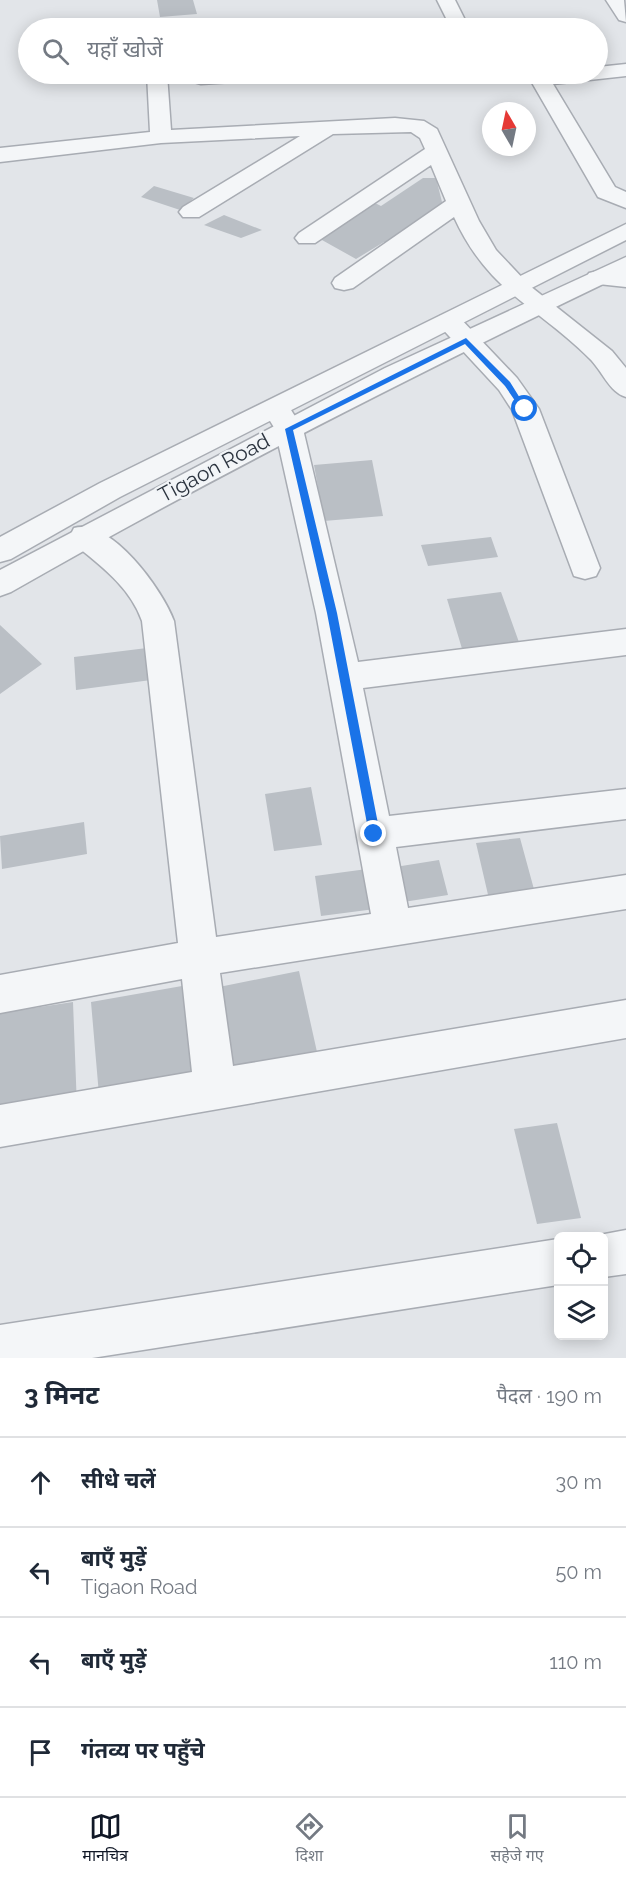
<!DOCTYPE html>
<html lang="hi">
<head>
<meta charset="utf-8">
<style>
	:root { --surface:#fff; --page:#f2f2f3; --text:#1f2937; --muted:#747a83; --line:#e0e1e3; --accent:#111827 }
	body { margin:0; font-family:Raleway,"Noto Sans Devanagari",sans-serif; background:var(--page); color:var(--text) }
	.controls { position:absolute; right:18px; bottom:18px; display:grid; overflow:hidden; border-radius:9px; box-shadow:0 3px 15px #0003 }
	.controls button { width:54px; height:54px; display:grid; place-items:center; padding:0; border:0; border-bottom:2px solid var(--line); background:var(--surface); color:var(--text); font:30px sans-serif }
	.compass { position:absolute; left:482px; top:102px; width:54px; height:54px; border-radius:50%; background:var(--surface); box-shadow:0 3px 15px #0003; rotate:351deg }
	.stop { position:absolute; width:18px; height:18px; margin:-14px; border:4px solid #1a73e8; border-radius:50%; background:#fff }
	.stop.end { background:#1a73e8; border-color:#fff; box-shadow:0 2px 6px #0008 }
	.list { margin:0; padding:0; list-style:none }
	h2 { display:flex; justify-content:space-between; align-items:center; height:78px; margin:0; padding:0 24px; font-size:26px }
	h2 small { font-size:20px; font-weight:400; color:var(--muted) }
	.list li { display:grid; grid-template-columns:39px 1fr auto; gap:18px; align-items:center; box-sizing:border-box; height:90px; padding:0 24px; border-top:2px solid var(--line) }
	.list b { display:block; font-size:22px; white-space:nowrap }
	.list p { margin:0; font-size:20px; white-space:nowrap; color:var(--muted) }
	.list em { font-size:20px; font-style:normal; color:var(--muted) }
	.icon { flex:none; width:33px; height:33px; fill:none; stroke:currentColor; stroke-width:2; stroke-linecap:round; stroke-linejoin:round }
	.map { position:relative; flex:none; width:626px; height:1358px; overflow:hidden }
	.search { position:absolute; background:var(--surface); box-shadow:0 3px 15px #0003; left:18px; right:18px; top:18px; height:66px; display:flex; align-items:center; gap:15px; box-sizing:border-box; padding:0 21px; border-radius:33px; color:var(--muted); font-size:22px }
	.sheet { height:438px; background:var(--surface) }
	nav { display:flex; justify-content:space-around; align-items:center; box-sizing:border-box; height:84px; border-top:2px solid var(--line); background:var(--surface); font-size:16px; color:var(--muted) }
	nav a { display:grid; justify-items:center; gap:3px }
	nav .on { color:var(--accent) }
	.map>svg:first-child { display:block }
	.building { fill:#babfc5 }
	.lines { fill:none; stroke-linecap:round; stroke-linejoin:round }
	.minor-casing { stroke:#a8acb3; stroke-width:3 }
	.tertiary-casing { stroke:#a8acb3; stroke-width:3 }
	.minor { fill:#f4f6f8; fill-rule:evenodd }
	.tertiary { fill:#f4f6f8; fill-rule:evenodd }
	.route { fill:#1a73e8 }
	.labels { text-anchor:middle; stroke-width:4.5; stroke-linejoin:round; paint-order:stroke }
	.street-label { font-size:21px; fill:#2c343f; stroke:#f1f4f7 }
</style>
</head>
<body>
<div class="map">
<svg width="626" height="1358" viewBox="0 0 626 1358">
	<rect width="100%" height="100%" fill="#e2e5e9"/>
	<path class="building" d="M157 0H193L197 14 160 17Z
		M439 18 443 27 410 28 407 21Z
		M186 21 187 28H153L152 23Z
		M271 21 273 28H195V26Z
		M423 178H436L443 206 389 245 384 242 356 259 313 235 369 200 381 206Z
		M154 186 194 198 180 210 141 197Z
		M224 215 262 230 241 238 204 225Z
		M372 460 383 516 324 521 314 465Z
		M491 537 498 557 428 566 421 545Z
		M501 592 520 645 463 652 447 599Z
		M0 625 42 664 0 694Z
		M147 648 151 680 76 690 74 657Z
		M311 787 322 845 274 851 265 794Z
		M84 822 87 854 2 869 0 836Z
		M520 838 535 893 489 899 476 843Z
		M439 860 448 895 397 903 389 868Z
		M367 869 375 909 321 916 315 876Z
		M299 971 319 1061 229 1081 214 988Z
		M182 986 194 1077 99 1095 91 1002Z
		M73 1002 77 1108 0 1120V1013Z
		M557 1123 581 1218 537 1224 514 1129Z"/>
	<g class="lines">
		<defs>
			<path id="minor" d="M437 0H455L469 28H451Z
				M606 0H624L626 22 619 20Z
				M626 64V76L553 84 615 187 626 192V208L598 197 527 74H598V67Z
				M147 74H167L171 130 395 118 424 121 437 129 479 221 496 250 530 286 612 351 626 368V397C609 392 602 370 589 358 537 306 488 292 454 217L353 288 344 290 335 288 332 283 335 278 446 201 431 165 315 243H299L295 238 299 233 425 149 420 138 411 132 333 134 199 217H183L179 212 183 207 300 136 161 143 0 162V148L150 132Z
				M194 74H272L269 78 262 80 201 84 194 82 191 78Z
				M598 271 626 273V287L589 283 586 278 589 273Z
				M449 314 458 316 517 378 539 409 600 568 596 576 585 579 574 576 512 410 499 390 436 322 440 316Z
				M276 399 286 402 303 429 358 662 626 629V655L363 688 389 816 626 789V819L396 847 408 908 626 875V909L220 973 233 1066 626 1000V1038L0 1147V1105L192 1072 182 979 0 1013V975L178 943 142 621C130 587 101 566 74 544L70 536 74 528C110 517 163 590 174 621L216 937 371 914 316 613 275 429 262 408 266 402Z
				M626 1230V1274L604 1277V1236H594Z
				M558 1239V1285L92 1358H0V1325Z"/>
			<path id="tertiary" d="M626 224V240L120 497 11 559 0 562V537L100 483Z
				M626 257V273C418 373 212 477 11 592L0 596V570L385 368Z"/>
		</defs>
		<use href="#minor" class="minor-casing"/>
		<use href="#tertiary" class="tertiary-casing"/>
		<use href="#minor" class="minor"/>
		<use href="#tertiary" class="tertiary"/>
	</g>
	<path class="route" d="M466 338 510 382 528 411H522L505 386 465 344 293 430 337 613 380 834 374 839 369 834 327 613 285 429Z"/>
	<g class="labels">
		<g class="street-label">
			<text transform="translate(214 468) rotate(-28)" y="7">Tigaon Road</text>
		</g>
	</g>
</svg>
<div class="controls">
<button><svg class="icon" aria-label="locate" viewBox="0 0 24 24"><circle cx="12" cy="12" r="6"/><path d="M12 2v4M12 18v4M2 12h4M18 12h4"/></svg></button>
<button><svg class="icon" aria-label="layers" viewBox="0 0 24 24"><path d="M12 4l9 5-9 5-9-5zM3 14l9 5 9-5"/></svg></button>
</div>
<svg class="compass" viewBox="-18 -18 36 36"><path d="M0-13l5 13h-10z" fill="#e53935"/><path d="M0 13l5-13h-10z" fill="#747a83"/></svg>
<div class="stop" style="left:525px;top:409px"></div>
<div class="stop end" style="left:374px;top:834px"></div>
<div class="search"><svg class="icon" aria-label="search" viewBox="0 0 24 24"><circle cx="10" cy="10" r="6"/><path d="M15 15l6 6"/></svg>यहाँ खोजें</div>
</div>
<section class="sheet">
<h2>3 मिनट<small>पैदल · 190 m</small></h2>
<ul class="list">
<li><svg class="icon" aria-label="ahead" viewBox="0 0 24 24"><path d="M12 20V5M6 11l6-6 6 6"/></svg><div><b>सीधे चलें</b></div><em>30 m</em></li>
<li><svg class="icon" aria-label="left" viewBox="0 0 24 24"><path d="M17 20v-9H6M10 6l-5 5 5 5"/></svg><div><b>बाएँ मुड़ें</b><p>Tigaon Road</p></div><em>50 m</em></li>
<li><svg class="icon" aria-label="left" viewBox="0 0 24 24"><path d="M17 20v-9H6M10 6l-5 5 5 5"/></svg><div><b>बाएँ मुड़ें</b></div><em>110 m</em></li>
<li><svg class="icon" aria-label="arrive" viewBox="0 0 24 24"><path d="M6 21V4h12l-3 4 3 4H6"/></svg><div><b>गंतव्य पर पहुँचे</b></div></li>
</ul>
</section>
<nav>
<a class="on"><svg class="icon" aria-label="map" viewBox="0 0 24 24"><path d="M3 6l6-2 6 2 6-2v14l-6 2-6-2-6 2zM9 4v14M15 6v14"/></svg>मानचित्र</a>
<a><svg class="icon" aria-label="directions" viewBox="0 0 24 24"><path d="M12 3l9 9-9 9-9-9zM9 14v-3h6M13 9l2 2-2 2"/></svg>दिशा</a>
<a><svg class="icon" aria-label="saved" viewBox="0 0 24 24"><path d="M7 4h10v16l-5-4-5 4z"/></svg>सहेजे गए</a>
</nav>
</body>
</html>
